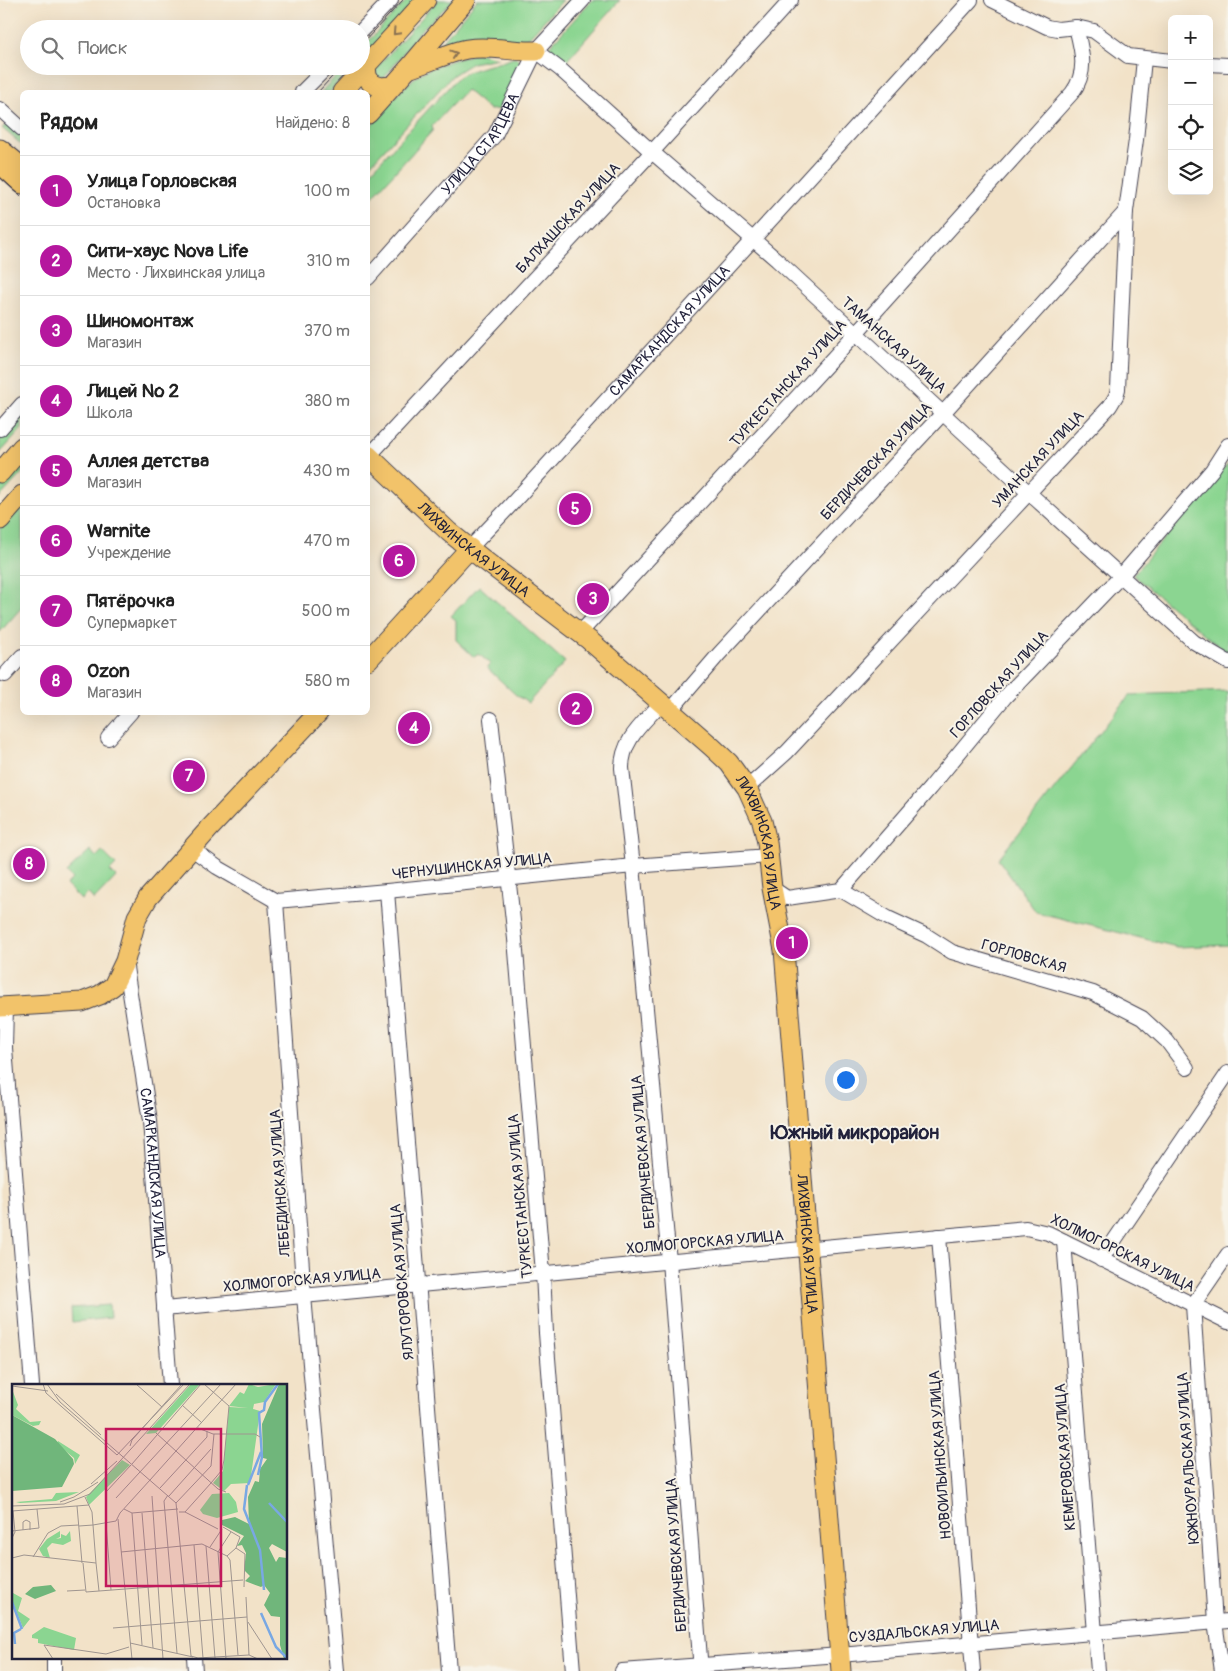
<!DOCTYPE html>
<html lang="ru">
<head>
<meta charset="utf-8">
<style>
	:root { --surface:#fff; --page:#f6f6f6; --text:#222; --muted:#767676; --line:#e0e0e0; --accent:#b5179e }
	body { margin:0; font-family:Pangolin,sans-serif; background:var(--page); color:var(--text) }
	.controls { position:absolute; right:15px; top:15px; display:grid; overflow:hidden; border-radius:8px; box-shadow:0 5px 20px #0002 }
	.controls button { width:45px; height:45px; display:grid; place-items:center; padding:0; border:0; border-bottom:1px solid var(--line); background:var(--surface); color:var(--text); font:25px sans-serif }
	.you { position:absolute; left:845px; top:1079px; width:18px; height:18px; margin:-12px; border:4px solid #fff; border-radius:50%; background:#1a73e8; box-shadow:0 0 0 8px #1a73e833 }
	.badge { display:grid; place-items:center; width:32px; height:32px; border-radius:50%; background:var(--accent); color:#fff; font-size:16px; font-weight:700 }
	.pin { position:absolute; translate:-50% -50%; border:2px solid #fff; box-shadow:0 1px 5px #0006 }
	.list { margin:0; padding:0; list-style:none }
	h2 { display:flex; justify-content:space-between; align-items:center; height:65px; margin:0; padding:0 20px; font-size:21px }
	h2 small { font-size:16px; font-weight:400; color:var(--muted) }
	.list li { display:grid; grid-template-columns:32px 1fr auto; gap:15px; align-items:center; box-sizing:border-box; height:70px; padding:0 20px; border-top:1px solid var(--line) }
	.list b { display:block; font-size:19px; white-space:nowrap }
	.list p { margin:0; font-size:16px; white-space:nowrap; color:var(--muted) }
	.list em { font-size:16px; font-style:normal; color:var(--muted) }
	.icon { flex:none; width:28px; height:28px; fill:none; stroke:currentColor; stroke-width:2; stroke-linecap:round; stroke-linejoin:round }
	.map { position:relative; flex:none; width:1228px; height:1671px; overflow:hidden }
	.search { position:absolute; background:var(--surface); box-shadow:0 5px 20px #0002; left:20px; top:20px; width:350px; height:55px; display:flex; align-items:center; gap:12px; box-sizing:border-box; padding:0 18px; border-radius:28px; color:var(--muted); font-size:19px }
	.panel { position:absolute; background:var(--surface); box-shadow:0 5px 20px #0002; left:20px; top:90px; width:350px; height:625px; border-radius:8px }
	.map>svg:first-child { display:block }
	.green { fill:#8bd591; stroke:#567c66 }
	.lines { fill:none; stroke-linecap:round; stroke-linejoin:round }
	.minor-casing { stroke:#413f50; stroke-width:16 }
	.major-casing { stroke:#413f50; stroke-width:21 }
	.minor { stroke:#fff; stroke-width:14 }
	.major { stroke:#f2c36a; stroke-width:19 }
	.tram { stroke:#22223b; stroke-width:1 }
	.oneway { stroke:#8a7252 }
	.labels { text-anchor:middle; stroke-width:4; stroke-linejoin:round; paint-order:stroke }
	.street-label { font-size:15px; fill:#22223b; stroke:#f7f3e8 }
	.district-label { font-size:20px; font-weight:bold; fill:#22223b; stroke:#f7f3e8 }
	.inset-river { fill:none; stroke:#79a8e3; stroke-width:2.5 }
	.inset-road { fill:none; stroke:#9f9590; stroke-width:1 }
	.view { fill:#c2185b; fill-opacity:0.15; stroke:#c2185b; stroke-width:2.5 }
	.inset-edge { fill:none; stroke:#22223b; stroke-width:2.5 }
</style>
</head>
<body>
<div class="map">
<svg width="1228" height="1671" viewBox="0 0 1228 1671">
	<rect width="100%" height="100%" fill="#f7f3e8"/>
	<filter id="ink" filterUnits="userSpaceOnUse"><feTurbulence type="fractalNoise" baseFrequency=".02" numOctaves="2"/><feDisplacementMap in="SourceGraphic" scale="10" xChannelSelector="R" yChannelSelector="G"/><feConvolveMatrix kernelMatrix="1 2 1 2 8 2 1 2 1" color-interpolation-filters="sRGB"/></filter>
	<filter id="wash" filterUnits="userSpaceOnUse"><feTurbulence type="fractalNoise" baseFrequency=".0096" numOctaves="4" result="noise"/><feDisplacementMap in="SourceGraphic" scale="20" xChannelSelector="R" yChannelSelector="G"/><feGaussianBlur stdDeviation="1.12" result="paint"/><feColorMatrix in="noise" values="0 0 0 0 0 0 0 0 0 0 0 0 0 0 0 0 0 1.4 0 .05"/><feComposite in="paint" operator="in"/></filter>
	<g filter="url(#wash)">
		<rect width="100%" height="100%" fill="#f2e2c8"/>
		<path class="green" d="M407 0H416L361 59V49Z
			M438 0H454L421 30 384 78 375 76 374 71 378 66Z
			M477 0H563L520 47 430 56Z
			M569 0H574L534 44 526 48Z
			M592 0H620L563 65 550 55 548 48Z
			M477 53 498 58 472 63 453 75 368 167V129C383 112 405 82 425 71 441 63 460 59 477 53Z
			M516 57 521 63 499 109 490 110 466 90 432 126 433 130 368 202V175L458 77C477 66 496 65 516 57Z
			M345 66H354L330 92H321Z
			M10 123 22 134V145L2 128Z
			M22 412V429L0 453V437Z
			M22 458V473L0 497V483Z
			M1228 463V654L1133 575Z
			M22 503V607L0 632V527Z
			M479 586 565 662 528 703 516 695 487 668 490 664 479 654 474 657 456 640V620L451 616Z
			M1228 691V945L1177 947 1036 912 998 859 1130 695Z
			M90 850 96 857 102 851 116 865 110 871 116 877 94 900 88 893 81 900 66 885 72 879 66 873Z
			M109 1305 110 1318 72 1322 71 1308Z"/>
	</g>
	<g filter="url(#ink)">
		<g class="lines">
			<defs>
				<g id="minor">
					<path d="M992 0 1047 27 1058 29 1076 27 1094 31 1128 56 1172 61"/>
					<path d="M361 31 391 0"/>
					<path d="M536 51 561 70 652 152 777 260 1029 493 1194 642 1228 662"/>
					<path d="M1209 64 1228 65"/>
					<path d="M302 92 328 66"/>
					<path d="M0 109 22 129"/>
					<path id="s1" d="M368 278 495 135 536 51 583 0"/>
					<path d="M0 429 22 404"/>
					<path d="M368 457 652 152 791 0"/>
					<path id="s2" d="M470 548 508 508 971 0"/>
					<path d="M580 633 856 333 1072 93C1088 72 1082 51 1076 27"/>
					<path d="M5 675 22 656"/>
					<path d="M661 703C644 723 622 739 622 768L633 866 669 1261 701 1671"/>
					<path d="M670 711 719 654 944 412 1126 211"/>
					<path d="M491 719 515 939 543 1273 546 1333 573 1671"/>
					<path d="M108 738 131 712"/>
					<path d="M747 788 787 752 1110 406 1116 396 1118 389 1126 211 1136 140 1144 59"/>
					<path d="M192 849 217 867 276 901 387 891 633 866 769 856"/>
					<path d="M772 888 787 898 841 890 930 788 1005 697 1121 576 1212 470 1228 445"/>
					<path d="M841 890 888 918 927 936 952 952 1093 993 1142 1018 1167 1041 1187 1068"/>
					<path d="M387 891 449 1671"/>
					<path d="M276 901 304 1296 337 1671"/>
					<path id="s3" d="M125 961 150 1121 170 1385"/>
					<path d="M6 1007 5 1048 32 1385"/>
					<path d="M939 1236 973 1671"/>
					<path d="M1064 1241 1098 1671"/>
					<path d="M1101 1260 1228 1073"/>
					<path d="M164 1309 1026 1228 1048 1233 1228 1322"/>
					<path d="M54 1657V1671"/>
					<path d="M194 1657 195 1671"/>
					<path d="M622 1671 840 1655 1228 1621"/>
					<path d="M1222 1671 1215 1622 1193 1305 1228 1254"/>
				</g>
				<g id="major">
					<path d="M366 65 367 76 371 83 380 87 392 86"/>
					<path d="M408 69C427 63 447 53 467 49 490 45 513 52 536 51"/>
					<path d="M342 92 426 0"/>
					<path d="M368 114 408 69 466 0"/>
					<path d="M0 149 22 167"/>
					<path d="M0 164 22 184"/>
					<path id="s4" d="M368 455 449 532 484 560 589 640 712 747 729 763 747 788 762 821 767 842 772 888 784 950 841 1671"/>
					<path d="M0 473 22 447"/>
					<path d="M0 520 22 495"/>
					<path d="M368 660 470 548"/>
					<path d="M0 1007 82 1002 100 995 113 986 125 961 137 917 148 898 209 829 319 712"/>
				</g>
			</defs>
			<use href="#minor" class="minor-casing"/>
			<use href="#major" class="major-casing"/>
			<use href="#minor" class="minor"/>
			<use href="#major" class="major"/>
			<path class="tram" d="M361 45 403 0
				M318 92 342 66
				M0 177 22 197"/>
		</g>
		<defs><path id="oneway-chevron" d="M-2-3.5L2.5 0L-2 3.5" fill="none" stroke-width="1.6" stroke-linecap="round" stroke-linejoin="round" transform="scale(1.25)"/></defs>
		<g class="oneway">
			<use href="#oneway-chevron" transform="translate(396 32) rotate(133)"/>
			<use href="#oneway-chevron" transform="translate(454 54) rotate(-18)"/>
		</g>
	</g>
	<g class="labels">
		<g class="street-label">
			<text dy="5" stroke="none"><textPath href="#s1" startOffset="176">УЛИЦА СТАРЦЕВА</textPath></text>
			<text transform="translate(568 218) rotate(-47)" y="5">БАЛХАШСКАЯ УЛИЦА</text>
			<text dy="5" stroke="none"><textPath href="#s2" startOffset="295">САМАРКАНДСКАЯ УЛИЦА</textPath></text>
			<text transform="translate(894 345) rotate(42)" y="5">ТАМАНСКАЯ УЛИЦА</text>
			<text transform="translate(788 383) rotate(-48)" y="5">ТУРКЕСТАНСКАЯ УЛИЦА</text>
			<text transform="translate(1038 459) rotate(-47)" y="5">УМАНСКАЯ УЛИЦА</text>
			<text transform="translate(876 461) rotate(-47)" y="5">БЕРДИЧЕВСКАЯ УЛИЦА</text>
			<text dy="5" stroke="none"><textPath href="#s4" startOffset="142">ЛИХВИНСКАЯ УЛИЦА</textPath></text>
			<text transform="translate(999 684) rotate(-48)" y="5">ГОРЛОВСКАЯ УЛИЦА</text>
			<text dy="5" stroke="none"><textPath href="#s4" startOffset="562">ЛИХВИНСКАЯ УЛИЦА</textPath></text>
			<text transform="translate(472 866) rotate(-6)" y="5">ЧЕРНУШИНСКАЯ УЛИЦА</text>
			<text transform="translate(1024 956) rotate(16)" y="5">ГОРЛОВСКАЯ</text>
			<text transform="translate(643 1152) rotate(-95)" y="5">БЕРДИЧЕВСКАЯ УЛИЦА</text>
			<text dy="5" stroke="none"><textPath href="#s3" startOffset="214">САМАРКАНДСКАЯ УЛИЦА</textPath></text>
			<text transform="translate(280 1183) rotate(-94)" y="5">ЛЕБЕДИНСКАЯ УЛИЦА</text>
			<text transform="translate(520 1196) rotate(-95)" y="5">ТУРКЕСТАНСКАЯ УЛИЦА</text>
			<text transform="translate(705 1242) rotate(-5)" y="5">ХОЛМОГОРСКАЯ УЛИЦА</text>
			<text dy="5" stroke="none"><textPath href="#s4" startOffset="968">ЛИХВИНСКАЯ УЛИЦА</textPath></text>
			<text transform="translate(1123 1253) rotate(26)" y="5">ХОЛМОГОРСКАЯ УЛИЦА</text>
			<text transform="translate(302 1280) rotate(-5)" y="5">ХОЛМОГОРСКАЯ УЛИЦА</text>
			<text transform="translate(402 1282) rotate(-95)" y="5">ЯЛУТОРОВСКАЯ УЛИЦА</text>
			<text transform="translate(940 1455) rotate(-94)" y="5">НОВОИЛЬИНСКАЯ УЛИЦА</text>
			<text transform="translate(1065 1457) rotate(-94)" y="5">КЕМЕРОВСКАЯ УЛИЦА</text>
			<text transform="translate(1188 1458) rotate(-94)" y="5">ЮЖНОУРАЛЬСКАЯ УЛИЦА</text>
			<text transform="translate(676 1555) rotate(-94)" y="5">БЕРДИЧЕВСКАЯ УЛИЦА</text>
			<text transform="translate(924 1631) rotate(-5)" y="5">СУЗДАЛЬСКАЯ УЛИЦА</text>
		</g>
		<g class="district-label">
			<text x="855" y="1139">Южный микрорайон</text>
		</g>
	</g>
	<g transform="translate(12 1384)">
		<rect width="275" height="275" fill="#f2e2c8"/>
		<path d="M179 0H188L144 49 134 50ZM237 0 246 3 264 0 252 18 242 20 241 25 248 27 238 99 219 100 212 107 201 99 211 87 217 23 236 24 217 22 228 8 232 10ZM0 5 6 21 4 25 18 38 29 37 27 41 21 42 0 31ZM46 57 68 71 63 80 62 74 45 60ZM110 76 118 81 77 121 74 113ZM67 108 44 117 8 119 4 118 40 115 44 109ZM217 109 224 118 226 128 205 134 191 130 188 126 200 110ZM48 147V153L44 155 49 154V150L54 152 58 147 59 157 51 161 40 159 35 164 38 174 31 172 27 165 35 155ZM1 209 10 214 6 227 18 235 11 244 0 216ZM32 243 64 254 62 266 26 259V255L20 254V251Z" fill="#8bd591"/>
		<path d="M267 0H275V168L260 160 257 164 264 178 267 173 275 174V275H272L268 261V233L259 232 252 221 258 209 252 201 249 203 233 197 238 192 232 186 234 169 230 161 225 162 232 152 210 141V136L223 133 237 140 236 113 243 97 247 98 248 85 255 75 251 74 250 40ZM0 31 43 55 61 75 62 80 50 103 0 107ZM39 201 44 207 23 215 13 210 21 203Z" fill="#70b67b"/>
		<path class="inset-river" d="M246 91 250 73 247 29 252 26 253 18 266 0M235 101 232 125 248 166 252 206M236 101 249 68M257 119 275 138M0 218 10 245M249 229 264 263 275 274M3 260 2 249 9 245"/>
		<path class="inset-road" d="M31 0 34 9 105 71 172 0M35 0 48 18 164 119 179 272 186 274 237 271 246 275M124 0 150 23M0 2 36 7M44 10 89 51M170 21 190 39M186 44 201 50H243L248 53M144 49 206 105 214 108M118 62 120 56 170 0M120 80 189 0M138 96 224 0M79 100 105 77M148 104 195 53V47M94 108 119 81M156 111 152 117 165 269M140 112 151 275M157 112 199 65M104 114 209 0M48 118 62 113 86 98M164 119 199 82 202 50M0 122 52 120 78 110 178 0M65 122 70 179M112 125 120 129 166 125M0 127 77 121M167 128H173L199 99 210 86 212 76 217 22 192 0M173 128 206 145M120 129 130 261M130 129 141 264M106 135 120 275M94 139 99 206M67 142 81 141 80 128 73 113M211 143 228 153 224 164 215 172 218 176 226 271M11 146V138L14 136 18 138V146M0 147 27 144 25 125M0 154 3 148 1 127M182 161 191 274M194 162 203 274M198 163 210 145M224 164 233 170 232 203M109 168 190 160 215 172M21 173 36 149 49 142 67 141M0 174 12 171 84 179 81 141 104 137 108 129 138 96M71 179 74 208 231 196M84 179 87 207M55 207 73 206M234 213 237 271M236 238 260 275M101 244 235 233M118 259 181 273M32 261 94 270 117 263M32 261 41 275M214 275 206 168 219 148"/>
		<path class="view" d="M94 45H209V202H94Z"/>
		<rect width="275" height="275" class="inset-edge"/>
	</g>
</svg>
<div class="controls">
<button>+</button>
<button>−</button>
<button><svg class="icon" aria-label="locate" viewBox="0 0 24 24"><circle cx="12" cy="12" r="6"/><path d="M12 2v4M12 18v4M2 12h4M18 12h4"/></svg></button>
<button><svg class="icon" aria-label="layers" viewBox="0 0 24 24"><path d="M12 4l9 5-9 5-9-5zM3 14l9 5 9-5"/></svg></button>
</div>
<div class="you"></div>
<div class="pin badge" style="left:792px;top:943px">1</div>
<div class="pin badge" style="left:576px;top:709px">2</div>
<div class="pin badge" style="left:593px;top:599px">3</div>
<div class="pin badge" style="left:414px;top:728px">4</div>
<div class="pin badge" style="left:575px;top:509px">5</div>
<div class="pin badge" style="left:399px;top:561px">6</div>
<div class="pin badge" style="left:189px;top:776px">7</div>
<div class="pin badge" style="left:29px;top:864px">8</div>
<div class="search"><svg class="icon" aria-label="search" viewBox="0 0 24 24"><circle cx="10" cy="10" r="6"/><path d="M15 15l6 6"/></svg>Поиск</div>
<section class="panel">
<h2>Рядом<small>Найдено: 8</small></h2>
<ul class="list">
<li><span class="badge">1</span><div><b>Улица Горловская</b><p>Остановка</p></div><em>100 m</em></li>
<li><span class="badge">2</span><div><b>Сити-хаус Nova Life</b><p>Место · Лихвинская улица</p></div><em>310 m</em></li>
<li><span class="badge">3</span><div><b>Шинoмонтаж</b><p>Магазин</p></div><em>370 m</em></li>
<li><span class="badge">4</span><div><b>Лицей № 2</b><p>Школа</p></div><em>380 m</em></li>
<li><span class="badge">5</span><div><b>Аллея детства</b><p>Магазин</p></div><em>430 m</em></li>
<li><span class="badge">6</span><div><b>Warnite</b><p>Учреждение</p></div><em>470 m</em></li>
<li><span class="badge">7</span><div><b>Пятёрочка</b><p>Супермаркет</p></div><em>500 m</em></li>
<li><span class="badge">8</span><div><b>Ozon</b><p>Магазин</p></div><em>580 m</em></li>
</ul>
</section>
</div>
</body>
</html>
